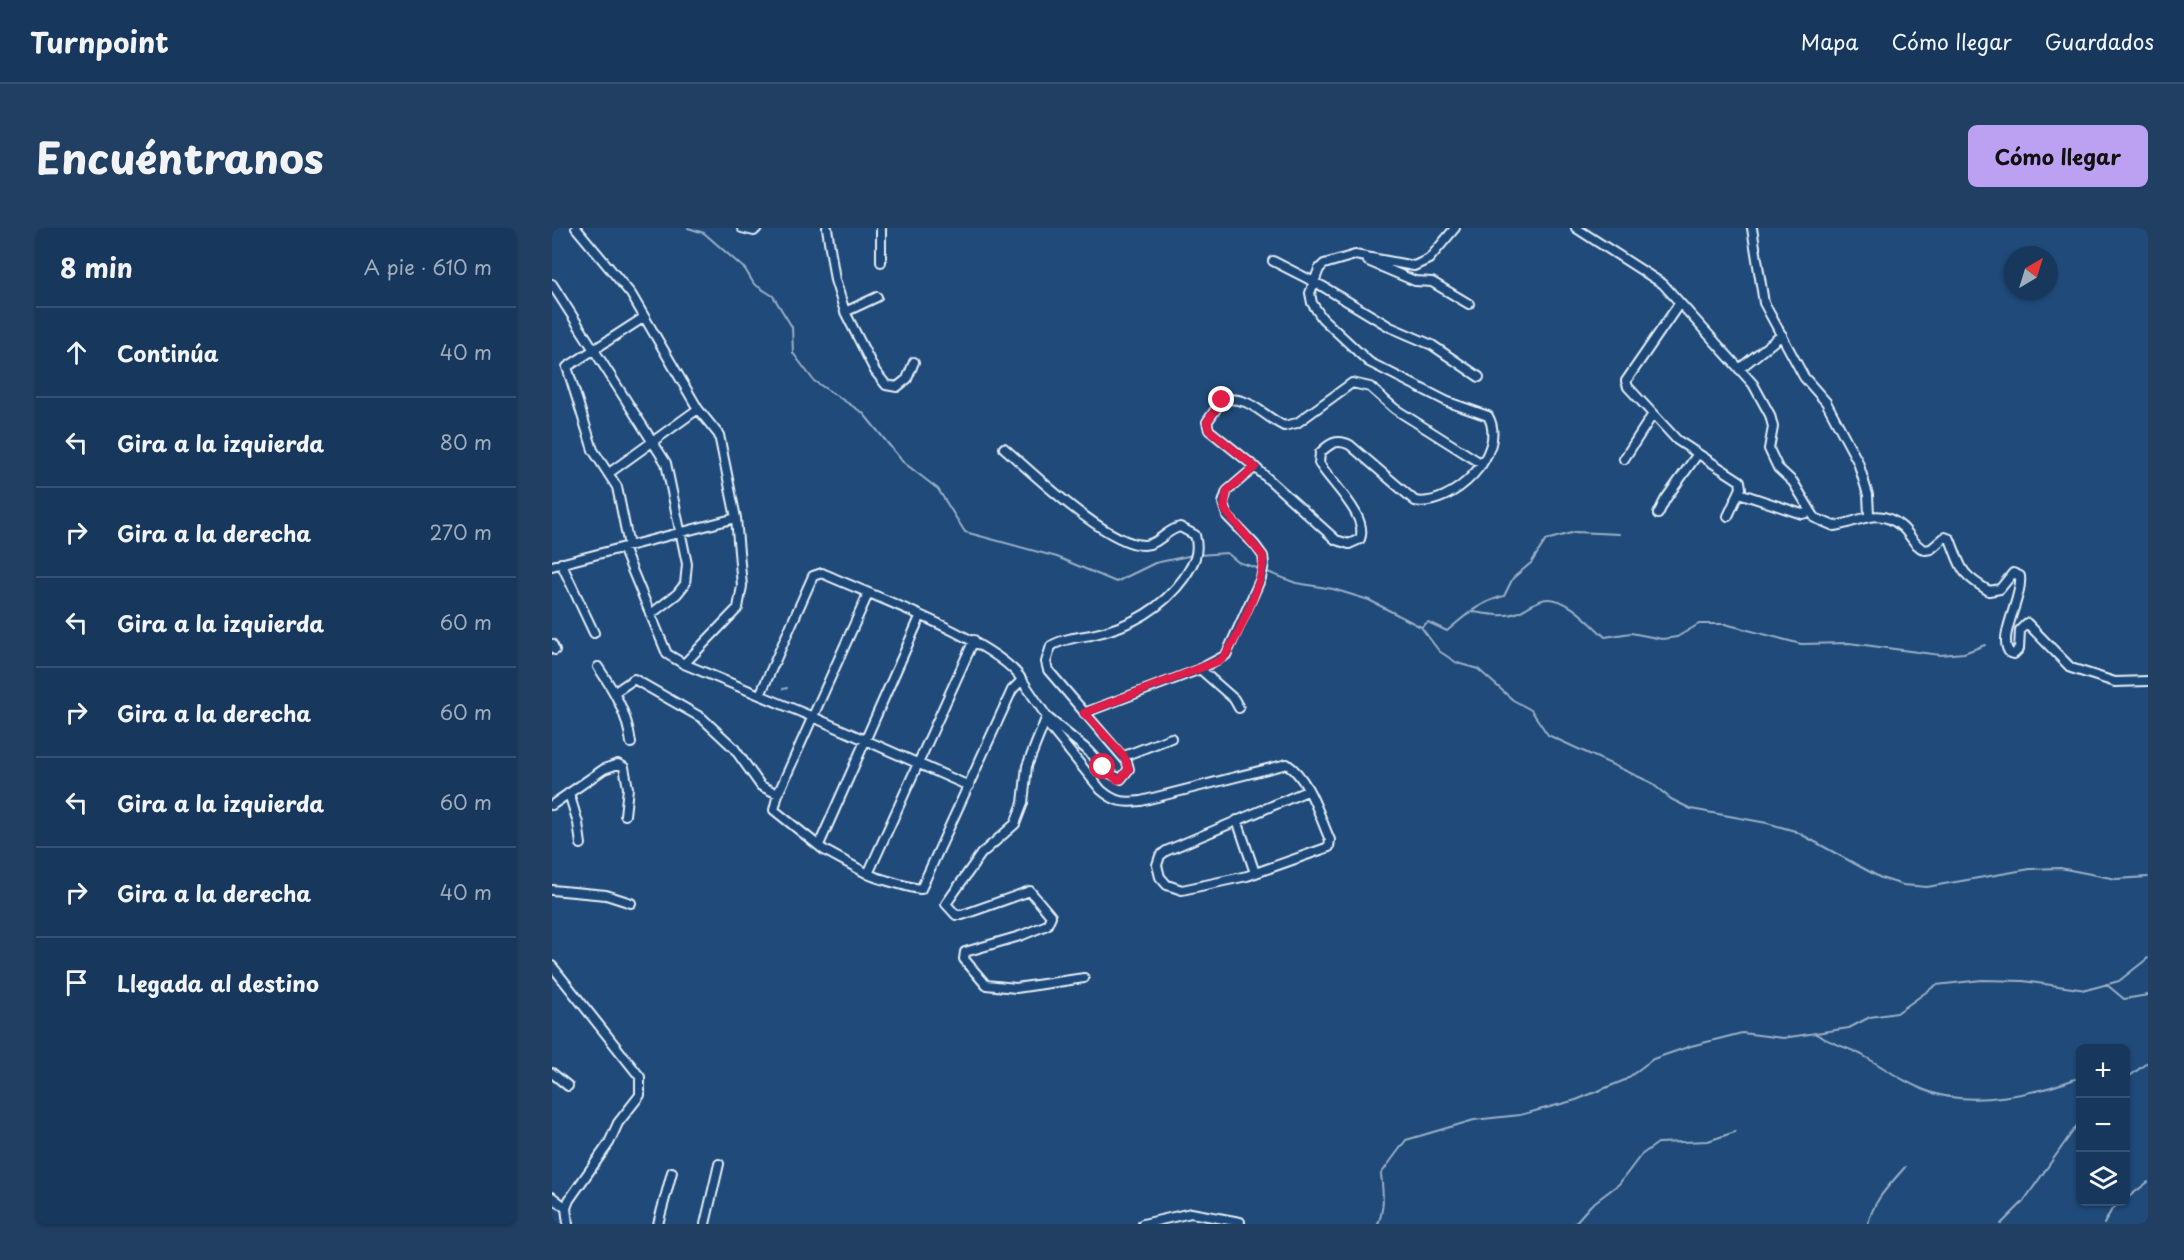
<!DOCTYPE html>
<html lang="es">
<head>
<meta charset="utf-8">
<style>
	:root { --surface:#17385c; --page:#203f62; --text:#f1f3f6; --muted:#9eacbb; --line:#365272; --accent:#bca0f2 }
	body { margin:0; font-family:"Playpen Sans",sans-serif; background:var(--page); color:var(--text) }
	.controls { position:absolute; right:18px; bottom:18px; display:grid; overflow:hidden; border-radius:9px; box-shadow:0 2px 4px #0004 }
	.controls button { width:54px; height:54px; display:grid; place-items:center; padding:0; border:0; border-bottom:2px solid var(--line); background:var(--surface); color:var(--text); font:30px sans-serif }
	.compass { position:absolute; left:1452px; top:18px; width:54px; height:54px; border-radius:50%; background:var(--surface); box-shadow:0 2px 4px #0004; rotate:38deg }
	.stop { position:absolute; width:18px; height:18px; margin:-14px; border:4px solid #e11d48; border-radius:50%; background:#fff }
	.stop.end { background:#e11d48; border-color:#fff; box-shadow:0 2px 6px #0008 }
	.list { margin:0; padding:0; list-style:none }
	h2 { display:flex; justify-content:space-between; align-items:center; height:78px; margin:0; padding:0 24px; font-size:26px }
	h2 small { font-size:20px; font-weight:400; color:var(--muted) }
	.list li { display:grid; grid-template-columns:39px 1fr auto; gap:18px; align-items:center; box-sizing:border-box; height:90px; padding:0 24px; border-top:2px solid var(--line) }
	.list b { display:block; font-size:22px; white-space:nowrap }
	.list em { font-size:20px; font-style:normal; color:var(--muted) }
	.icon { flex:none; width:33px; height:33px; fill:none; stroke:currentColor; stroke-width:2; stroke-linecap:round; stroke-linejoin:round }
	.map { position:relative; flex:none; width:1596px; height:996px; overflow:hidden; border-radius:9px }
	header { display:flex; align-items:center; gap:36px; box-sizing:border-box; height:84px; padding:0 30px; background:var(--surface); border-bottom:2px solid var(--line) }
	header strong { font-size:28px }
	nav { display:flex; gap:33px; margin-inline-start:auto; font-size:21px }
	.intro { display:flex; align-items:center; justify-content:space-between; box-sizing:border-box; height:144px; padding:0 36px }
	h1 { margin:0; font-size:42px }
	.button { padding:15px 27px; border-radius:9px; background:var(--accent); color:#111; font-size:21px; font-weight:700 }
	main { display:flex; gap:36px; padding:0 36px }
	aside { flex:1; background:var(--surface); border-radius:9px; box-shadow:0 2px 4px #0004 }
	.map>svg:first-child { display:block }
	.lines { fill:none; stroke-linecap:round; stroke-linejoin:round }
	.stream { stroke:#9ab0c7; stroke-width:2 }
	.minor-casing { stroke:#e8f1f8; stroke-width:12 }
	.minor { stroke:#1f4a7a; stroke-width:8 }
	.route { stroke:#e11d48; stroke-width:8 }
</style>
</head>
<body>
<header>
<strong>Turnpoint</strong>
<nav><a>Mapa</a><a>Cómo llegar</a><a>Guardados</a></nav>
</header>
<div class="intro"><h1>Encuéntranos</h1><a class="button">Cómo llegar</a></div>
<main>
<aside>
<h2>8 min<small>A pie · 610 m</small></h2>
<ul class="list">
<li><svg class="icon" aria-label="ahead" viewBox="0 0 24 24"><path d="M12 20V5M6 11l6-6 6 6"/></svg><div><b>Continúa</b></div><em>40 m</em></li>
<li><svg class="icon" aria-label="left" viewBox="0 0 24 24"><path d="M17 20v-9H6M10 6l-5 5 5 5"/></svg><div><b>Gira a la izquierda</b></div><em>80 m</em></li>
<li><svg class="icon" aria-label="right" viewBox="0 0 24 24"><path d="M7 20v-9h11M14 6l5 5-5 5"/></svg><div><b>Gira a la derecha</b></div><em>270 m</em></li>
<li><svg class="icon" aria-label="left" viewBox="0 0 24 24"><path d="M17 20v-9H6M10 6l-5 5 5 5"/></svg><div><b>Gira a la izquierda</b></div><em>60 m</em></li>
<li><svg class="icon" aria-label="right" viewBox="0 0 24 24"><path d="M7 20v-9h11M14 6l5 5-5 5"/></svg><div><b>Gira a la derecha</b></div><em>60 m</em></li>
<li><svg class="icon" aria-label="left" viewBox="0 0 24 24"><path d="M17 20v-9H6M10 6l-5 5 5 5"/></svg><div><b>Gira a la izquierda</b></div><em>60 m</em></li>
<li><svg class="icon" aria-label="right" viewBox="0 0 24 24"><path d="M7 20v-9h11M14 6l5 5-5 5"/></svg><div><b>Gira a la derecha</b></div><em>40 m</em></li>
<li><svg class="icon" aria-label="arrive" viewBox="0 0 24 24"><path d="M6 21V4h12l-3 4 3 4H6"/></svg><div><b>Llegada al destino</b></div></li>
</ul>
</aside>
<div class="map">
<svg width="1596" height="996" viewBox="0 0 1596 996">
	<rect width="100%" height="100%" fill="#1f4a7a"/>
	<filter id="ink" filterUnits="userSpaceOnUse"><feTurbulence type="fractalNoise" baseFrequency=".0167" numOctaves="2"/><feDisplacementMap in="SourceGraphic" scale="12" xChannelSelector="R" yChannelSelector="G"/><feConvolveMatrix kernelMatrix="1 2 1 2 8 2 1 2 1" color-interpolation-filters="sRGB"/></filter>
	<g filter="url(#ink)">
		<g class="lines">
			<path class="stream" d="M136 0 152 5 193 41 202 56 221 68 240 99 241 125 262 153 311 185 351 234 386 261 413 304 505 329 564 354 603 335 641 327
				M647 327 675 325 686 334 708 341
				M713 343 744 355 781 361 817 372 869 399 887 423 905 435 926 441 961 472 979 482 996 507 1098 554 1119 571 1139 581 1215 595 1243 603 1329 650 1351 657 1375 659 1478 641 1508 640 1564 651 1596 649
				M921 384C935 386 953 390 967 384 976 380 985 371 996 371 1018 371 1038 396 1053 409L1079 405 1110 411 1125 409 1147 396H1173L1249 416 1297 415 1388 427 1412 425 1433 417
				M869 399 876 394 895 403C914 387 928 374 952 368L961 350 979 335 994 312 1023 304 1067 306
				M231 461 235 460
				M1554 756 1572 771 1596 767
				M1264 806C1278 815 1295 819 1310 827 1333 840 1354 856 1378 864 1419 879 1484 866 1523 851
				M1574 851 1596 834
				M1574 971 1596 954
				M826 996C833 979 831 964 829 946L854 912 922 892 968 887 1024 872 1073 852 1101 831 1139 818 1190 805 1231 810 1297 800 1318 789 1345 785 1384 757 1430 752 1471 753 1534 762 1567 753 1596 730
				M1022 996 1039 977 1067 956 1089 927 1106 915 1156 913 1183 904
				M1316 996C1322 971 1337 958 1353 939
				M1449 996 1471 974 1528 893
				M1552 996 1560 981 1570 974"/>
			<defs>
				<path id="minor" d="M24 0 79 66 146 181 167 207 184 290 190 358 186 380 132 436
					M190 0 202 3 205 0
					M275 0 283 52 293 84 323 143 334 157 345 159 355 151 362 134
					M1024 0 1111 56 1201 156 1218 187 1221 199 1217 221 1226 240 1241 254 1263 290 1282 298C1306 295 1326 277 1350 299 1359 307 1361 317 1373 322L1379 321 1393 309 1398 311C1410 341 1407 345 1437 363L1448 361 1461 345 1468 348C1471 371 1444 410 1458 425L1462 426 1467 421 1468 402 1475 395 1519 440 1563 454 1596 453
					M1200 0 1212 75 1252 149 1274 174 1306 234 1316 267 1317 286
					M721 33 770 58 838 99 880 117 927 149
					M816 33 863 53 880 54 917 76
					M329 34V0
					M0 56 114 235 135 336 133 356 125 366 99 386
					M1127 76 1074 153 1076 159 1125 212 1188 253 1189 260 1176 288
					M293 84 325 69
					M1187 141 1230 107
					M452 220C481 245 555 317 592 317 606 317 614 302 628 299L643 307C648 325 642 335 632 350 609 382 577 399 539 407 526 409 510 411 499 418L494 434 496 442 575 534 577 541 569 551 557 545 534 521 495 489 470 452
					M1072 231 1101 186
					M703 239 657 202 655 194 670 172C698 167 709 187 732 198L745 195 800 155 818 159 843 181 930 236
					M57 245 146 181
					M1187 265 1250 286 1258 284
					M1106 286 1113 272 1145 227
					M77 318 65 259 41 222 15 139 91 90
					M71 320 115 426 132 436 261 489 417 558
					M9 335 42 405
					M0 338 184 290
					M316 366 226 566 222 582 272 622 316 646
					M0 416 3 422
					M46 439C63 464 75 485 79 515
					M648 441 682 471 687 480
					M63 464 82 451 150 490 182 520 209 558 226 566
					M208 467 261 348 270 345C316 366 446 413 470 452L460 462 369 661C363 661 321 649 316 646L422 412
					M532 485 646 442 674 427 709 350 712 336 711 328 703 317 675 288 671 275 675 263 703 239 784 312 797 316 808 311C817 288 778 254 767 235L768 225C777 216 785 210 798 217L863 273C899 280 957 225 936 188L896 174 817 134 770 90 760 75 758 65 767 41 772 36 803 27 862 38 877 31 903 0
					M495 489 493 493 549 562C563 574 571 575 589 573L735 536C757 551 767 587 778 612L777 619 695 648 630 662 615 657 608 649 605 637 608 628 614 623 755 563
					M493 493 475 538 471 575 463 596 429 626 394 676 404 687H410L478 663 499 688 495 697 468 708 413 724 412 731 434 757 464 760 532 750
					M572 528 619 510
					M17 565 26 595 29 616
					M0 577 52 541 66 536 72 539 76 560 73 587
					M685 592 703 645
					M267 617 368 389
					M0 662 54 667 79 675
					M0 738 88 849V867L66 895 57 915 17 972 14 980 16 996
					M0 845 16 858
					M0 969 14 980
					M106 996 120 944
					M153 996 167 936
					M591 996 639 985 688 994"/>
			</defs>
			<use href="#minor" class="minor-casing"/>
			<use href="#minor" class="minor"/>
		</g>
	</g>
	<g class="lines" filter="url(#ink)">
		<path class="route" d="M551 539 565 552 569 551 577 541 572 528 532 485 669 432C684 416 713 349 711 328L672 281 675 263 703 239 657 202 655 194 670 172"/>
	</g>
</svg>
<div class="controls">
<button>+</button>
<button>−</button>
<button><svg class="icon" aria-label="layers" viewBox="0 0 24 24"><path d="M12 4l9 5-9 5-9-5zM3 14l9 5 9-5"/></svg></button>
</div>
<svg class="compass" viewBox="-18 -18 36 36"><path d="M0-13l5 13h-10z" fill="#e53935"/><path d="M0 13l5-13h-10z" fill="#9eacbb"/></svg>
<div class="stop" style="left:551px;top:539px"></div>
<div class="stop end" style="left:670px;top:172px"></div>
</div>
</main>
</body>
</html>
